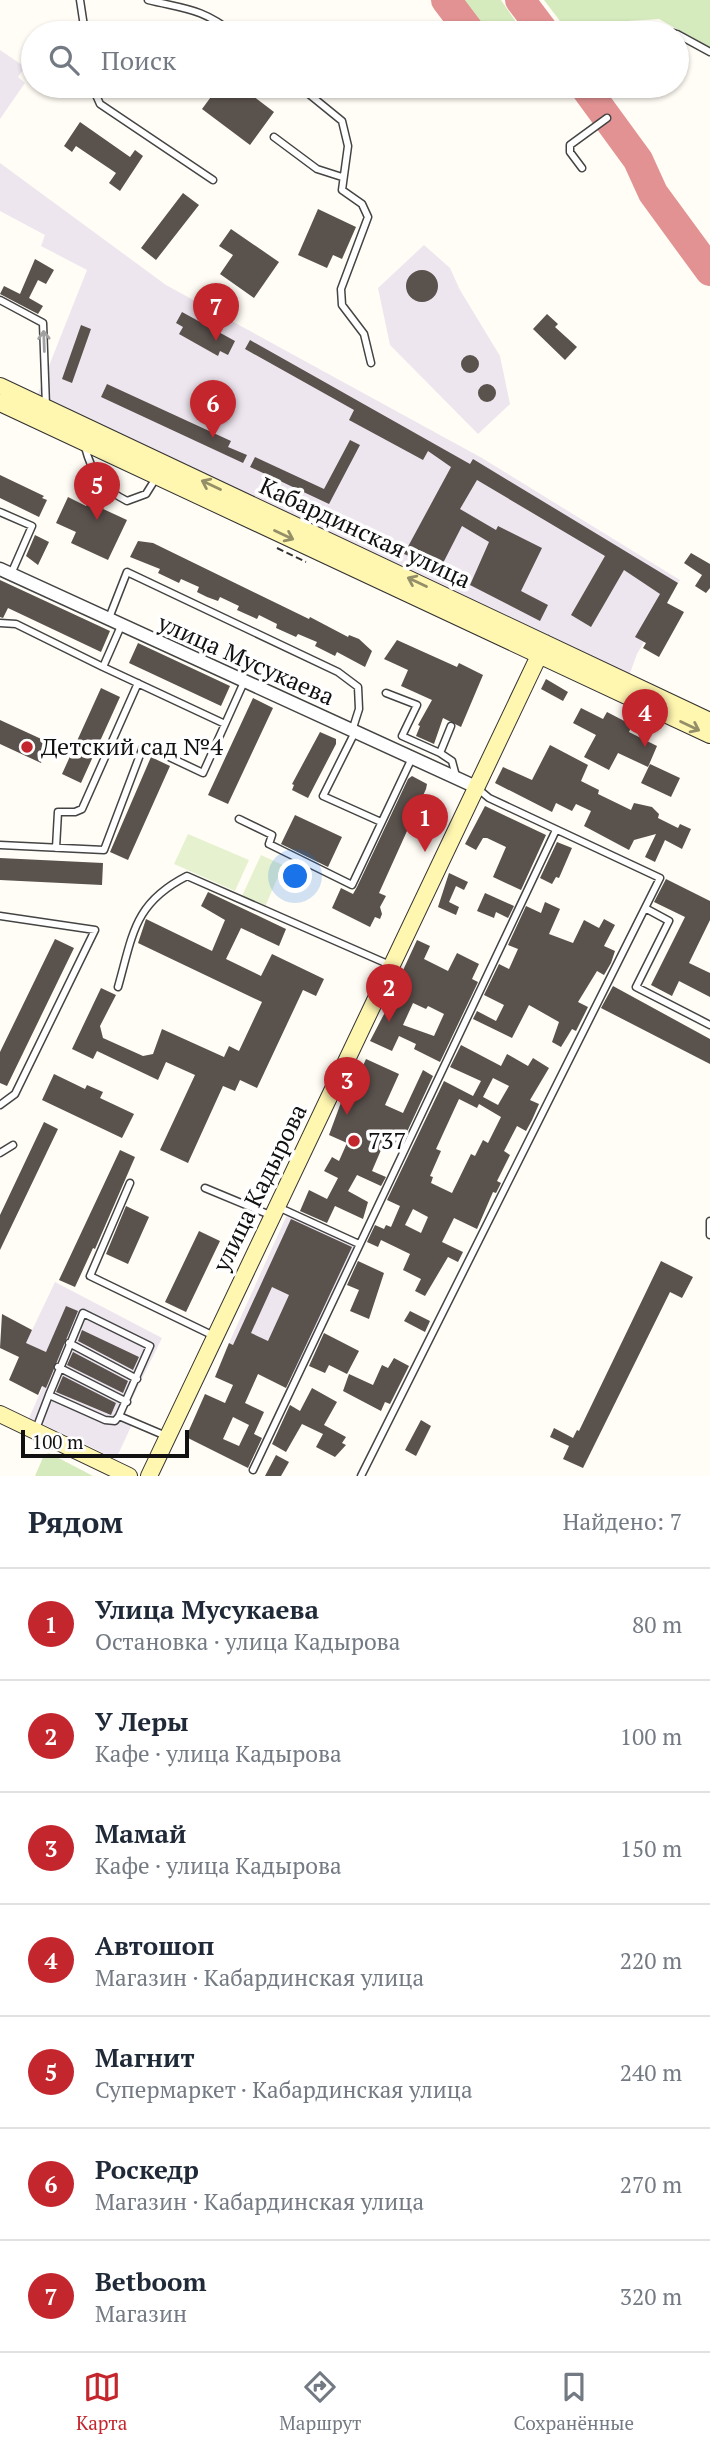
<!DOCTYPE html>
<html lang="ru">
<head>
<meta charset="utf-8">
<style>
	:root { --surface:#fff; --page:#f6f6f7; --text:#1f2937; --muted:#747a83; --line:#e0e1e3; --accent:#c4262e }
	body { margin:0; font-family:"PT Serif",serif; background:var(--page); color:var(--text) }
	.scale { position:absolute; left:21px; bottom:18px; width:168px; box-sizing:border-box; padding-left:7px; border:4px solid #111; border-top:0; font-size:19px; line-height:24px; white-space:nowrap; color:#111; -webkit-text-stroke:5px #fff; paint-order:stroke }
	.you { position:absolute; left:296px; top:877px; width:24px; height:24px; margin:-18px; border:5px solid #fff; border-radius:50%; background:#1a73e8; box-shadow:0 0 0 10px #1a73e833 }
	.badge { display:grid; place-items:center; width:46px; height:46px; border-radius:50%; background:var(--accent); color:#fff; font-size:23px; font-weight:700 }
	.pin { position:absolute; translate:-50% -58px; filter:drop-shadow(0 2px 4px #0008) }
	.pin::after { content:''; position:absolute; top:37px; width:24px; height:21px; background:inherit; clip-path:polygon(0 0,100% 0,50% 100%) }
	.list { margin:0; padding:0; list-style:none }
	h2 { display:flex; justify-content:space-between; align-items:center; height:91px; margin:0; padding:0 28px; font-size:30px }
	h2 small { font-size:23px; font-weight:400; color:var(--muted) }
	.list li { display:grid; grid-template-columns:46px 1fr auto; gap:21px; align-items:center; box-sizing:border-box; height:112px; padding:0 28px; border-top:2px solid var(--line) }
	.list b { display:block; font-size:26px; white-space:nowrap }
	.list p { margin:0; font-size:23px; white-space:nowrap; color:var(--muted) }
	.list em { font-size:23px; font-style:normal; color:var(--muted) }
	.icon { flex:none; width:38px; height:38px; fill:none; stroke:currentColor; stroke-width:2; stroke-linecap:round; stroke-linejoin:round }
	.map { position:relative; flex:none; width:710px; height:1476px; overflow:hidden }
	.search { position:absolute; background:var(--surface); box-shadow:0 2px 5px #0004; left:21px; right:21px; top:21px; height:77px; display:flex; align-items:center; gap:18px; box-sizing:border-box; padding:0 24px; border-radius:38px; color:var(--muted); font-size:26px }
	.sheet { height:875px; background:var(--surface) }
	nav { display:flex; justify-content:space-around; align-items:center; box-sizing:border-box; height:98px; border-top:2px solid var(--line); background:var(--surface); font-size:19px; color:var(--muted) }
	nav a { display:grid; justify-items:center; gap:4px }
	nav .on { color:var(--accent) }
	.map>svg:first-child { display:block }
	.industrial { fill:#eee6ef }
	.green { fill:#d5ebbd }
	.pitch { fill:#e6f2cf }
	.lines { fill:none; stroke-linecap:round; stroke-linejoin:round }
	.taxiway { stroke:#e29292; stroke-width:30 }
	.building { fill:#5a524d; fill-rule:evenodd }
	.lane-casing { stroke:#444; stroke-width:9 }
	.street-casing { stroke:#444; stroke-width:15 }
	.secondary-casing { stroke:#333; stroke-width:18 }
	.path { stroke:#333; stroke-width:2; stroke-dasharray:7 3.5; stroke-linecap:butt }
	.lane { stroke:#fff; stroke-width:6 }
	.street { stroke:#fff; stroke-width:12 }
	.secondary { stroke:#fff6b0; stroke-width:16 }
	.oneway { stroke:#a0a0a0 }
	.oneway2 { stroke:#948f68 }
	.poi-dot { fill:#c4262e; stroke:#fff; stroke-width:2.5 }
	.labels { text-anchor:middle; stroke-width:7; stroke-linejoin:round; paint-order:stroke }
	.street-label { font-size:24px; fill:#111; stroke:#fff }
	.poi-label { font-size:24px; fill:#111; stroke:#fff; text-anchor:start }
</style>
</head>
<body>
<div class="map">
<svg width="710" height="1476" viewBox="0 0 710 1476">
	<rect width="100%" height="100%" fill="#fffdf5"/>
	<path class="industrial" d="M0 50 25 67 18 77 25 83 0 119Z
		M0 163 166 285 482 458 680 580 637 654 627 681 37 396 87 270 41 246 45 235 0 211Z
		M424 245 450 268 460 290 500 356 510 404 478 434 390 345 378 288Z
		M295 1214 355 1244 295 1373 229 1343 287 1215Z
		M55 1282 162 1338 125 1413 135 1418 116 1459 29 1418 56 1357 26 1343Z"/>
	<path class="green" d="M461 0H501L518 25 509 33H485Z
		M544 0H710V47L659 19 563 25Z
		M49 1453 93 1476H35L44 1455Z"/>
	<path class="pitch" d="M188 834 249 860 235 891 174 864Z
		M261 855 283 865 265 907 242 896Z"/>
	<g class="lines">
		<path class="taxiway" d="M446 0 471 33
			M520 0 545 33
			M584 86 638 160 653 193 710 271"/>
	</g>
	<path class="building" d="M219 86H240L274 112 250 145 202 109Z
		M80 122 130 157 135 150 143 156 120 191 109 183 116 173 76 146 72 152 64 146Z
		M183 193 199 205 156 260 141 248Z
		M318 209 356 227 342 259 333 255 327 268 298 255Z
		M231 229 279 262 254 298 220 274 233 255 219 246Z
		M35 259 54 270 46 284 38 280 29 298 43 306 38 314 0 294 4 286 20 294Z
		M406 286a16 16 0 1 1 32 0a16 16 0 1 1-32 0Z
		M182 312 235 341 228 355 220 351 218 356 179 334 183 327 176 323Z
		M547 314 558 324 555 327 577 347 565 360 533 329Z
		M81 325 91 329 72 383 62 379Z
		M250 340 470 464 473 459 678 583 667 603 684 612 659 657 643 648 646 643 635 637 660 594 624 570 591 627 571 615 605 556 477 480 460 509 496 530 498 526 542 548 521 591 548 605 540 621 470 585 489 542 462 526 440 569 404 554 451 467 428 451 423 460 349 420 354 410 245 349Z
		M461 364a9 9 0 1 1 18 0a9 9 0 1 1-18 0Z
		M478 393a9 9 0 1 1 18 0a9 9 0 1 1-18 0Z
		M107 384 231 441 228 447 247 455 243 463 101 397Z
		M350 440 360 445 329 504 250 467 255 457 324 489Z
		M0 475 44 496 42 498 47 500 39 517 0 498Z
		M68 497 86 506 88 502 127 520 108 560 71 543 76 532 56 523Z
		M35 535 49 542 38 565 26 556Z
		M138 541 153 543 309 619 310 617 348 637 349 635 359 639 372 651 365 667 337 652 335 656 315 646 317 642 298 634 296 637 276 628 277 624 259 615 257 619 237 610 239 606 220 597 218 601 207 597 197 592 199 587 181 579 179 583 158 573 160 569 130 557Z
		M691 553 710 564V588L706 593 695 586 702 575 684 563Z
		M0 580 110 631 101 652 8 608 3 618 0 617Z
		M397 640 457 667 459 663 483 675 461 727 443 718 434 744 416 736 420 726 418 725 432 700 401 686 408 670 384 659Z
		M138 643 230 686 221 706 129 663Z
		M546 679 568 692 563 701 541 689Z
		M101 688 120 697 81 783 62 774Z
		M253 698 273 708 228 804 208 795Z
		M581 708 603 719 607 712 632 725 629 732 657 746 648 767 618 753 609 770 584 757 596 735 573 723Z
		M0 720 50 743 41 763 0 744Z
		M320 732 336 739V744L308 798 292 790 294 785 292 784Z
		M550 745 588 765 581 781 599 790 598 794 631 810 634 803 652 807 659 814 658 818 678 828 680 824 691 829 682 849 665 840 655 862 645 857 656 834 634 840 629 850 584 826 591 811 576 804 572 811 556 803 552 812 495 783 503 767 532 780Z
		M151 757 170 766 128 860 110 852Z
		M650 764 680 778 671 797 641 783Z
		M412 776 427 784 426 789 379 893 386 896 380 907 382 914 380 919 375 917 370 927 332 908 341 888 353 894 357 887 408 779Z
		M485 806 546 835 521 890 493 877 506 847 487 838H483L476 850 465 844Z
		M295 815 342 837 328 867 281 844Z
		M557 842 572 848 559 878 556 877 552 884 540 878Z
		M0 858 103 863 102 885 0 880Z
		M449 873 468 882 464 890 456 886 449 902 459 907 456 915 438 907Z
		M666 879 710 901V920L689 963 710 973V997L679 981 672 996 651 985 685 917 654 902Z
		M208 892 286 929 279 946 241 928 226 959 261 976 272 954 324 979 316 996 303 990 257 1088 240 1080 235 1091 223 1086 188 1163 160 1150 195 1075 166 1062 158 1080 97 1051 93 1059 72 1049 101 988 116 995 100 1026 103 1038 143 1056 153 1054 162 1029 224 1057 229 1046 239 1051 262 1002 138 943 146 919 212 951 225 920 201 906Z
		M485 893 514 906 508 918 496 912 494 918 477 911Z
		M545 902 560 909 549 934 573 943 584 920 599 928 604 919 615 925 604 946 615 951 611 963 604 975 597 971 578 1002 588 1007 576 1031 572 1029 561 1047 552 1042 559 1022 529 1005 512 1038 473 1019 477 1011 496 1021 504 1005 484 995 499 964 509 969 518 949 508 945 526 906 541 913Z
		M55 939 74 948 7 1086 0 1083V1052Z
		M417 940 430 946 424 959 448 971 457 953 479 964 472 979 478 982 440 1062 414 1049 416 1044 399 1036 392 1051 370 1041 394 995 392 994ZM413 1003 426 1009 428 1006 444 1014 434 1036 403 1025Z
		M613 986 710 1039V1064L601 1008Z
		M461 1045 501 1066 507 1054 528 1066 533 1058 549 1068 530 1100 539 1104 532 1120 526 1131 517 1126 504 1151 510 1155 497 1181 501 1183 496 1193 493 1192 477 1229 454 1218 442 1242 463 1252 458 1262 448 1257 425 1296 415 1291 421 1279 403 1270 410 1254 381 1240 378 1247 367 1242 375 1225 384 1229 386 1225 391 1227 400 1206 387 1200 444 1081 473 1096 481 1081 450 1067ZM493 1078 509 1086 498 1105 483 1097ZM459 1099 477 1108 479 1104 501 1117 488 1143 483 1140 475 1156 471 1154 452 1193 431 1183 433 1177 430 1176 441 1151 436 1149ZM413 1209 428 1217 421 1233 405 1225Z
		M366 1059 399 1074 385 1105 403 1113 423 1070 433 1076 399 1149 384 1143 372 1171 386 1177 381 1186 357 1175 348 1191 368 1202 363 1219 335 1206 327 1223 300 1211 309 1190 327 1199 338 1178 324 1171 332 1157 339 1161 347 1143 329 1135 350 1078 356 1081Z
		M54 1074 85 1089 87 1085 103 1092 100 1098 134 1114 122 1138 42 1100Z
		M44 1122 58 1129 0 1250V1215Z
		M120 1150 135 1157 95 1249 93 1248 75 1287 59 1280Z
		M126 1206 149 1217 128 1264 106 1254Z
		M291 1219 352 1247 286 1388 258 1374 245 1403 264 1412 254 1434 262 1438 248 1468 186 1437 205 1394 225 1403 233 1385 215 1377 229 1343 233 1345ZM272 1287 289 1295 268 1341 251 1333ZM233 1417 249 1425 239 1446 223 1439Z
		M199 1231 220 1241 186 1312 165 1302Z
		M358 1261 384 1273 369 1319 350 1311 359 1290 347 1285Z
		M661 1261 693 1277 682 1298 670 1292 583 1468 563 1459 569 1446 550 1437 554 1428 573 1438 577 1430 579 1431Z
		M66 1306 78 1311 46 1388 42 1386 38 1395 9 1380 19 1357 0 1348 2 1314 32 1330 26 1343 46 1352Z
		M410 1311 430 1321 425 1332 404 1321Z
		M82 1330 139 1357 133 1370 78 1341Z
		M324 1333 359 1351 347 1374 329 1365 325 1373 309 1366Z
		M73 1352 128 1381 123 1393 67 1365Z
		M394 1358 409 1366 390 1404 385 1402 381 1411 343 1391 349 1374 373 1385 382 1365 388 1368Z
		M63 1376 116 1403 111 1415 56 1392Z
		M312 1388 337 1402 324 1425 346 1437 342 1443 346 1445 335 1457 316 1447 323 1434 302 1424 286 1452 272 1444 290 1405 300 1411Z
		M421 1420 431 1426 416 1456 405 1450Z
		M276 1455 289 1462 281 1476H265Z"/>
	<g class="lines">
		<defs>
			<path id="lane" d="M80 0 85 33
				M148 0C184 9 202 8 233 33
				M596 33C621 23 648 25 674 33
				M677 34 710 52
				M92 86 100 104 213 180
				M299 86 342 121 348 146 342 190 362 204 368 217 341 289 342 305 364 334 371 363
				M274 137 317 169 342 177
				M582 168 570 152V145L607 118
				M0 300 43 323 46 406
				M85 447C92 474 103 489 127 501L146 494 156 478
				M0 512 32 526 11 574
				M109 618 127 572 338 672 358 687 359 709 352 731
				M0 623 16 624 103 667
				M121 626 103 667 225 724
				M386 693 417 705 402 736 440 753
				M451 726 440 753 452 761 456 776
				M355 732 323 796 381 822
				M239 819 272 835 269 844 352 885 412 758
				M0 845 104 850 143 747H148L203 773 244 682
				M56 848 58 812H75L82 809 138 683
				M645 908 669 921 636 987 710 1025
				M0 916 95 930 15 1094 0 1105
				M118 987C133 934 134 903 187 876L390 965
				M0 1153 13 1145
				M130 1183 90 1276 214 1336
				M205 1188 270 1215
				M278 1207 359 1244
				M710 1221V1235
				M69 1343 137 1379
				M58 1367 127 1402
				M119 1416 115 1421 105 1420 49 1395 83 1313 150 1346 119 1416 166 1436
				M36 1429 49 1395
				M253 1470 556 830
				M361 1476 660 878 489 798 477 788"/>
			<path id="street" d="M0 569 476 787"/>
			<path id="secondary" d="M0 386 710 721
				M0 403 710 735
				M0 1414 129 1476
				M149 1476 545 643"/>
		</defs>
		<use href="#lane" class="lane-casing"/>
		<use href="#street" class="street-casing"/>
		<use href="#secondary" class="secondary-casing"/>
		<path class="path" d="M277 548 306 562"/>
		<use href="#lane" class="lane"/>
		<use href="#street" class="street"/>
		<use href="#secondary" class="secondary"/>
	</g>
	<defs><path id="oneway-shaft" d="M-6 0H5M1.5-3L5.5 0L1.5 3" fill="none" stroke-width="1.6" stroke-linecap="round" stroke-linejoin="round" transform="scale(1.75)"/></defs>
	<use class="oneway" href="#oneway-shaft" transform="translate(44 341) rotate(-92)"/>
	<g class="oneway2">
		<use href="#oneway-shaft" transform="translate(211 485) rotate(-155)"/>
		<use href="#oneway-shaft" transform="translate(284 535) rotate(25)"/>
		<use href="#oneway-shaft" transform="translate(417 582) rotate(-155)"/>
		<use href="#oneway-shaft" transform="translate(690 726) rotate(26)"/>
	</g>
	<g class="poi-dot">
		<circle cx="27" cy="747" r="7"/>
		<circle cx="354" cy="1141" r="7"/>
	</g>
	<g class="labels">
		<g class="street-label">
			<text transform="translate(365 533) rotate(25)" y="8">Кабардинская улица</text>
			<text transform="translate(246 660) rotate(24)" y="8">улица Мусукаева</text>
			<text transform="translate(260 1188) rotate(-64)" y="8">улица Кадырова</text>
		</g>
		<g class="poi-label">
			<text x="41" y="755">Детский сад №4</text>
			<text x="368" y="1149">737</text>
		</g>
	</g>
</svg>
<div class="scale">100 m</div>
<div class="you"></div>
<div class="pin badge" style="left:425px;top:852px">1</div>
<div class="pin badge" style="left:389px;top:1022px">2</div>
<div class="pin badge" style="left:347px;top:1115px">3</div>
<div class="pin badge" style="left:645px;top:747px">4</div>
<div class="pin badge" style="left:97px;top:520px">5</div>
<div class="pin badge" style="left:213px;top:438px">6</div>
<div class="pin badge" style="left:216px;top:341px">7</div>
<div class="search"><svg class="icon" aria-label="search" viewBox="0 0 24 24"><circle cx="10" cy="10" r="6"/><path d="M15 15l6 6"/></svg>Поиск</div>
</div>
<section class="sheet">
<h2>Рядом<small>Найдено: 7</small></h2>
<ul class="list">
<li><span class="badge">1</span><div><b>Улица Мусукаева</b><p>Остановка · улица Кадырова</p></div><em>80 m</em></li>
<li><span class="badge">2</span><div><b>У Леры</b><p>Кафе · улица Кадырова</p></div><em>100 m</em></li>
<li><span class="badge">3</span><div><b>Мамай</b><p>Кафе · улица Кадырова</p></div><em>150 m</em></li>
<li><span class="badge">4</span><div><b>Автошоп</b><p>Магазин · Кабардинская улица</p></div><em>220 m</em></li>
<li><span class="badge">5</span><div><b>Магнит</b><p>Супермаркет · Кабардинская улица</p></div><em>240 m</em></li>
<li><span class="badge">6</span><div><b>Роскедр</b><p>Магазин · Кабардинская улица</p></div><em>270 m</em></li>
<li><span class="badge">7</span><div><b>Betboom</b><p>Магазин</p></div><em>320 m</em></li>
</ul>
</section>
<nav>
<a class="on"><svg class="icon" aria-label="map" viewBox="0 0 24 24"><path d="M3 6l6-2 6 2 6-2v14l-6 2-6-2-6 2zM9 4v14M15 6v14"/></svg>Карта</a>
<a><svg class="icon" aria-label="directions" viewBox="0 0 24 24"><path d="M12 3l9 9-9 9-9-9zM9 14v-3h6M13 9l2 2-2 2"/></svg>Маршрут</a>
<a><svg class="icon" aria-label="saved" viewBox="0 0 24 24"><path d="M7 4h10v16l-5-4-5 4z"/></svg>Сохранённые</a>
</nav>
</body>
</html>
